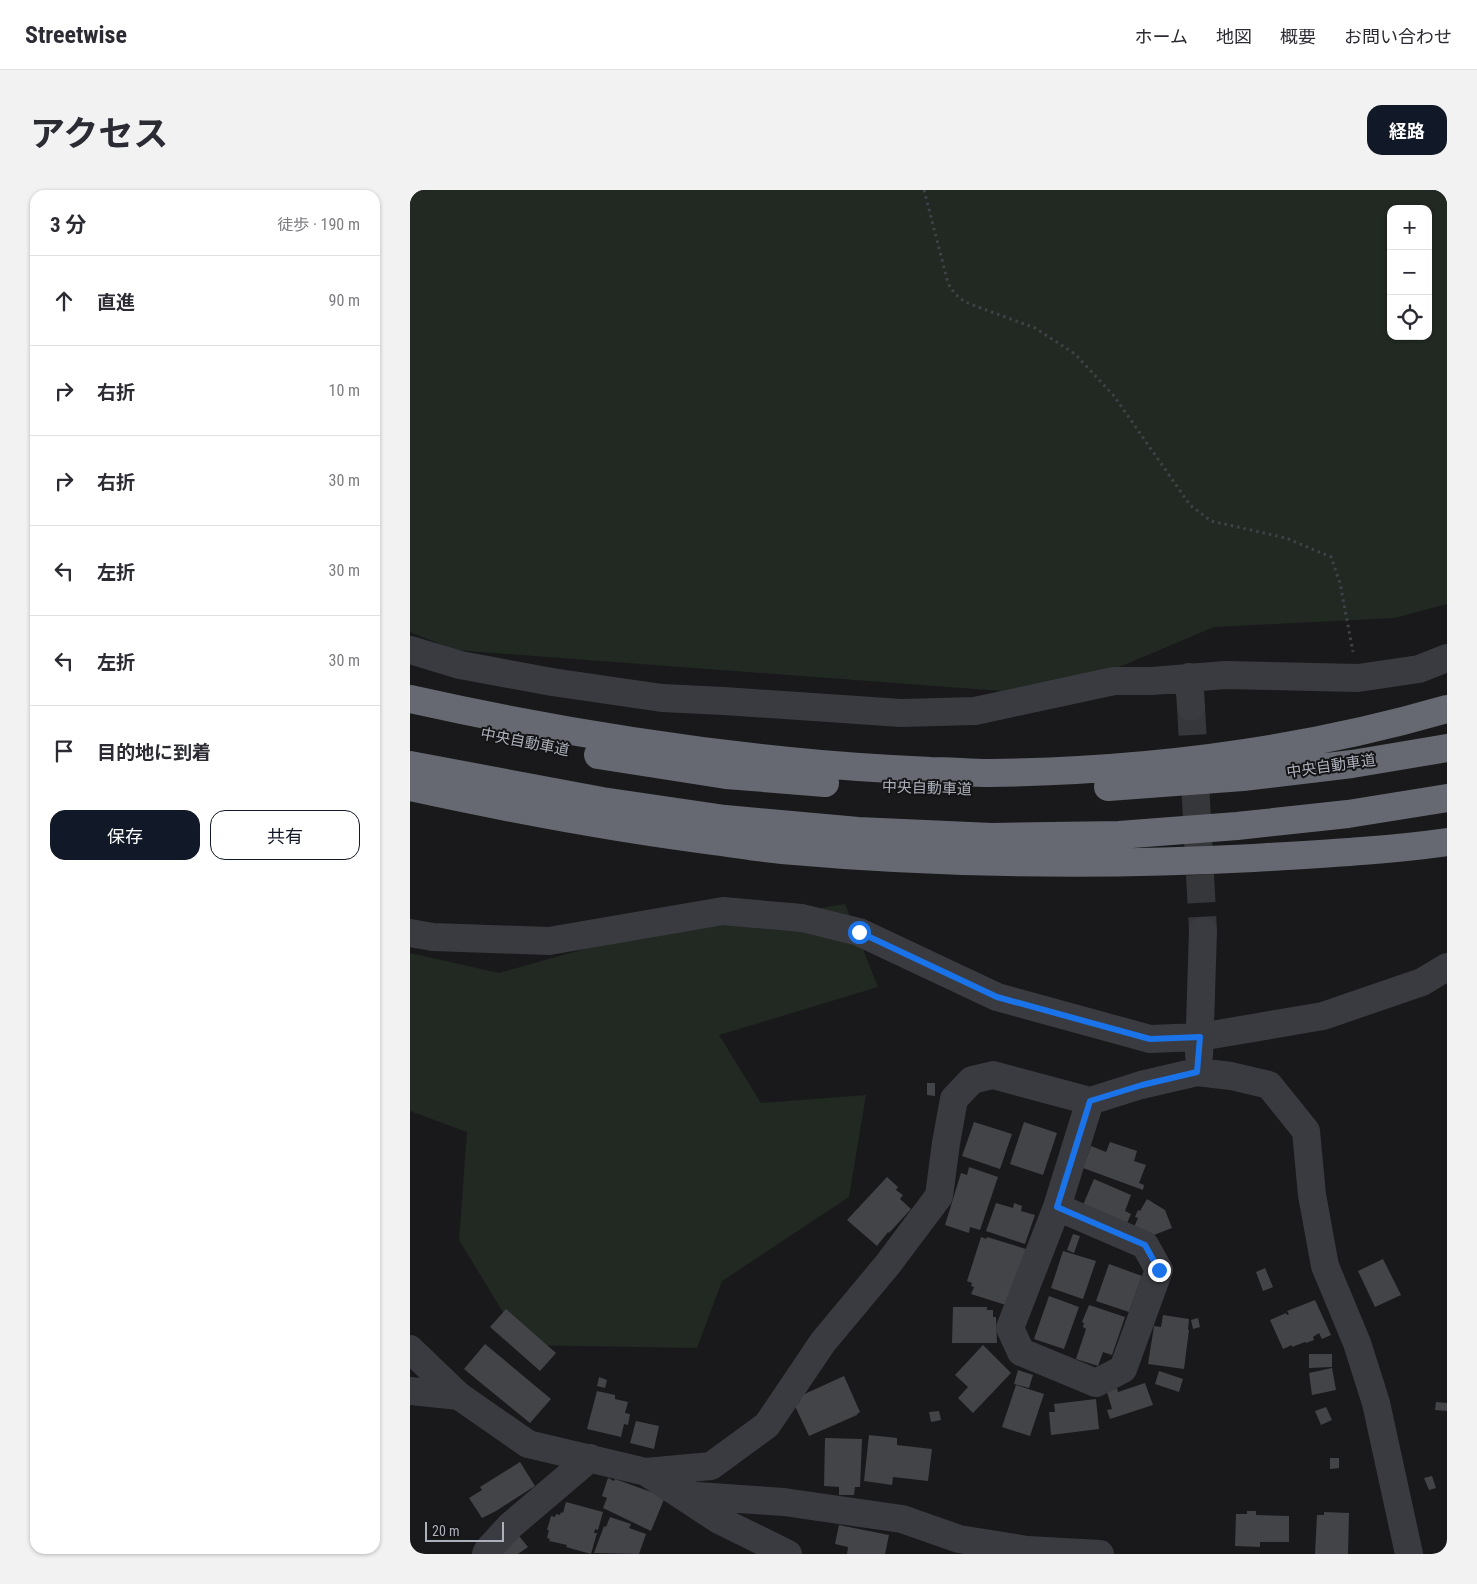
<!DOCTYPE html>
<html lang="ja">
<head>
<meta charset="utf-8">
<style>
	:root { --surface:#fff; --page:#f2f2f3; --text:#2b2b33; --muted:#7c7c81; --line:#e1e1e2; --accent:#111827 }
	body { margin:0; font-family:"Roboto Condensed","Noto Sans JP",sans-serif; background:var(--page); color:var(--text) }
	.controls { position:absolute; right:15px; top:15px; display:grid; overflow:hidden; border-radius:10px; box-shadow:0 1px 4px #0004 }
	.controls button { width:45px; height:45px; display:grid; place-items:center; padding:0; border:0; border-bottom:1px solid var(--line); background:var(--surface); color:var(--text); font:25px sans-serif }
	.scale { position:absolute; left:15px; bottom:12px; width:79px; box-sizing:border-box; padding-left:5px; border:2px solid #acb0bb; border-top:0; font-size:14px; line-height:18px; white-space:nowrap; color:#acb0bb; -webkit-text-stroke:4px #141416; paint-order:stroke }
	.stop { position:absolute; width:15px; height:15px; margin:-11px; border:4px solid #1a73e8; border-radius:50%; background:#fff }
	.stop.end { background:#1a73e8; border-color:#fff; box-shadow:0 1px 5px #0008 }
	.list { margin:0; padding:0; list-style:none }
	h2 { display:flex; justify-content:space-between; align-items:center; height:65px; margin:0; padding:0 20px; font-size:21px }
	h2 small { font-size:16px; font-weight:400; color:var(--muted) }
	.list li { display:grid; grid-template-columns:32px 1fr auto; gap:15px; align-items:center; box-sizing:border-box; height:90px; padding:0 20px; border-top:1px solid var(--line) }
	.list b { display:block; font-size:19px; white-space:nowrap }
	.list em { font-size:16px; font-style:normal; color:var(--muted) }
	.actions { display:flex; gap:10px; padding:15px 20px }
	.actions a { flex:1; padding:11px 0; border:1px solid var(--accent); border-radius:15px; text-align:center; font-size:18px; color:var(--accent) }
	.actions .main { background:var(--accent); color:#fff }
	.icon { flex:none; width:28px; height:28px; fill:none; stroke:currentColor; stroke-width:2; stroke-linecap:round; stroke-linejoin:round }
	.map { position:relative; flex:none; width:1037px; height:1364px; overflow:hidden; border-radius:15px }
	header { display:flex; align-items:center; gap:30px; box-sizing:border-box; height:70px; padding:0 25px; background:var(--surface); border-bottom:1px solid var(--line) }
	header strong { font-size:24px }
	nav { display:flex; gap:28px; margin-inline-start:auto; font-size:18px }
	.intro { display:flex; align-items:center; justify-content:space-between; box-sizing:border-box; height:120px; padding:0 30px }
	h1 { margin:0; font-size:35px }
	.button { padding:12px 22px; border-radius:15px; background:var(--accent); color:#fff; font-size:18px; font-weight:700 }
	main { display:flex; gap:30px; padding:0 30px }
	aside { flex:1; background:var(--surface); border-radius:15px; box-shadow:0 1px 4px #0004 }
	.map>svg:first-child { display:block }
	.green { fill:#212922; fill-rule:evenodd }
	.building { fill:#434448 }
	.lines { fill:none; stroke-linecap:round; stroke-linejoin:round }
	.street-tunnel { stroke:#36373b; stroke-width:28; stroke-dasharray:28 14; stroke-linecap:butt }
	.path { stroke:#404247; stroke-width:3; stroke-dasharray:2.5 4; stroke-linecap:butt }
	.street { stroke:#3a3b40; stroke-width:28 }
	.highway { stroke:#666971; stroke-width:28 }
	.route { stroke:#1a73e8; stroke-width:6 }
	.labels { text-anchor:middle; stroke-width:4; stroke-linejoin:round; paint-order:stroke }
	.street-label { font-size:15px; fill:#acb0bb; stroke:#141416 }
</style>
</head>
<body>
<header>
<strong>Streetwise</strong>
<nav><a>ホーム</a><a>地図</a><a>概要</a><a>お問い合わせ</a></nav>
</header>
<div class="intro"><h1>アクセス</h1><a class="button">経路</a></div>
<main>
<aside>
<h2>3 分<small>徒歩 · 190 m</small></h2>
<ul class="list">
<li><svg class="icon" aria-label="ahead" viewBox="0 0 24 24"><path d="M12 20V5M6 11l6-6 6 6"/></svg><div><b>直進</b></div><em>90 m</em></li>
<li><svg class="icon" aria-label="right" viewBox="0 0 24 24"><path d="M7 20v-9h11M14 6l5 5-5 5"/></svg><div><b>右折</b></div><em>10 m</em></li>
<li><svg class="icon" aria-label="right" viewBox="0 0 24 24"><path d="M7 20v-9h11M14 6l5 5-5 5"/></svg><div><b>右折</b></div><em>30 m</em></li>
<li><svg class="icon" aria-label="left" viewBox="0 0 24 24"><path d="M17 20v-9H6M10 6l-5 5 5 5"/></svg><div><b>左折</b></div><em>30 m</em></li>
<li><svg class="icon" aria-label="left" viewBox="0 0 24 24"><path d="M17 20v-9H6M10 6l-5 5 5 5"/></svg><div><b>左折</b></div><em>30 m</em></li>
<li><svg class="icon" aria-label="arrive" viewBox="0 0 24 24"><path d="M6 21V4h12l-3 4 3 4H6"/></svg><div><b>目的地に到着</b></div></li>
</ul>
<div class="actions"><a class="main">保存</a><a>共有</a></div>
</aside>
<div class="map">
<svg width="1037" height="1364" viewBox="0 0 1037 1364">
	<rect width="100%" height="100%" fill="#19191b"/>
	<path class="green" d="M0 0H1037V414L985 428 804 437 643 505 45 460 0 442ZM981 19H1018V146H981Z
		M435 714 468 797 309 845 351 913 456 905 439 1007 312 1091 287 1158 113 1155 49 1050 57 942 0 921V763L89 783 192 754Z"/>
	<path class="building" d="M517 893H525V906L517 905Z
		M564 932 602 944 590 979 552 966Z
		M614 932 647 943 633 985 600 974Z
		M700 952 727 961 724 971 736 975 729 993 734 995 733 1000 673 978 681 956 696 962Z
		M559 977 588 987 570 1040 560 1037 559 1043 535 1035 551 983 557 985Z
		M477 987 488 997 486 1000 493 1005 490 1009 501 1019 479 1043 478 1042 467 1056 437 1030Z
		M684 989 721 1005 715 1021 721 1024 717 1033 673 1015Z
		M737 1009 755 1020 762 1038 744 1045 724 1037 728 1028 725 1027 728 1020 730 1021Z
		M586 1013 603 1018 604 1013 612 1016 611 1021 625 1025 615 1054 576 1041Z
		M663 1044 670 1046 664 1063 657 1060Z
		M571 1047 576 1049 577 1047 616 1059 599 1116 561 1104 564 1097 561 1096 562 1093 557 1091Z
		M653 1061 686 1071 673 1109 641 1098Z
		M973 1069 991 1105 965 1117 948 1081Z
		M699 1074 732 1086 719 1122 686 1111Z
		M855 1078 863 1097 853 1101 846 1082Z
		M639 1106 669 1117 654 1159 624 1149Z
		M905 1110 921 1145 912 1149 909 1143 903 1147 904 1150 896 1153 895 1152 882 1157V1155L873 1159 860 1130 876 1123 877 1125 879 1124 877 1121Z
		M679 1115 715 1127 702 1165 693 1162 688 1176 666 1169 676 1139 673 1137 674 1133 672 1132Z
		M543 1117H577V1120H583V1127H586L587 1153H542Z
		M96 1119 146 1163 130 1181 80 1137Z
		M753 1125 779 1129 778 1140H779L774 1179 738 1174 744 1136 751 1137Z
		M788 1128 790 1137 783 1139 781 1130Z
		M75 1154 141 1209 120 1233 54 1179Z
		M573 1155 601 1183 563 1223 548 1208 558 1197 545 1185Z
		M899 1164H922V1177L899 1178Z
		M922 1178 926 1200 902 1205 899 1183Z
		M608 1180 623 1185 619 1198 604 1194Z
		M749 1181 773 1189 769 1202 745 1194Z
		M434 1186 450 1222 447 1224V1225L399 1246 384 1214 390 1212 388 1207Z
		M189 1187 197 1190 195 1198 187 1196Z
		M735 1193 743 1215 700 1229 697 1220 702 1219 697 1202 707 1198 708 1202Z
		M606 1195 634 1204 620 1246 592 1237Z
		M187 1201 205 1205V1209L218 1212 215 1223 220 1224 218 1235 214 1234 211 1247 177 1239Z
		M686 1209 689 1239 641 1245 639 1222H645L644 1214Z
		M1026 1212 1037 1213V1221L1025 1220Z
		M916 1217 922 1230 911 1235 905 1221Z
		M529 1221 531 1230 521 1232 519 1222Z
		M226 1231 249 1236 244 1259 220 1253Z
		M459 1245 487 1248V1255L522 1259 518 1291 483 1287 482 1295 454 1291Z
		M415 1248 452 1249 450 1297H445L444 1305H429V1297L414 1296Z
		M920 1268H929V1278L920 1279Z
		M110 1272 125 1296 86 1321 72 1328 59 1308 72 1300 70 1297Z
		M1022 1286 1026 1298 1019 1300 1014 1288Z
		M198 1288 204 1291 205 1289 255 1307 241 1341 193 1318 197 1308 192 1306Z
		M156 1312 193 1322 188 1340 185 1339 184 1343H187L181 1364 156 1357 157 1355 139 1351 140 1349 137 1348 139 1340H137L141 1326 145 1327 146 1324 150 1325 151 1322 153 1323Z
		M837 1321H846V1325L879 1326V1352H850V1357L825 1356 826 1324H837Z
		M914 1322 939 1323 938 1364H905L907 1325H914Z
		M200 1327 221 1334 219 1338 236 1344 229 1364 184 1363 194 1336 196 1337Z
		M429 1335 479 1345 475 1364H437L438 1357 425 1354Z
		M105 1341 118 1357 108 1364H86Z"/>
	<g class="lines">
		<path class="street-tunnel" d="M781 517 793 741"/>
		<path class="path" d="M514 0 538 93C544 104 549 109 560 114L625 138 665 164 704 206 780 315 801 331 876 348 921 367 930 393 943 462"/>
		<path class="street" d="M0 460 50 475 142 492 252 508 314 511 491 523 565 521 704 491H742L815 485 948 488 1009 479 1037 468
			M779 487 781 517
			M0 743 23 747 139 751 313 721 392 728 449 742 587 807 740 849 790 847 913 826 1012 792 1037 777
			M789 865 793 741
			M647 1017 735 1055 749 1080 713 1179 686 1193 611 1162 600 1138 647 1017 680 911
			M0 1159 49 1206 118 1254 236 1282 309 1330 378 1364
			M0 1201 49 1206
			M236 1282 301 1276 357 1235 413 1152 478 1074 529 1006 536 953 544 909 562 890 583 885 680 911 731 895 787 882 821 886 859 895 896 941 902 1005 915 1076 947 1153 966 1213 999 1364
			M272 1305 374 1312 492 1329 549 1349 617 1360 690 1364
			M76 1364 78 1360 100 1336 180 1268"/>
		<path class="highway" d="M0 509C125 537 252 558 379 571 427 576 474 579 521 581 541 581 560 583 579 583 733 581 889 562 1037 519
			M188 565 316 585 415 593
			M0 575 192 611 315 629 448 641 582 647 709 645 827 636 938 624 1037 608
			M0 597C101 619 202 638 304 651 327 654 350 658 372 660 529 674 687 676 844 668 908 664 973 661 1037 652
			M698 597 833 587 942 574 1037 558"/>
	</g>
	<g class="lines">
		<path class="route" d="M449 742 587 807 740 849 790 847 787 882 732 895 680 911 647 1017 735 1055 749 1080"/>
	</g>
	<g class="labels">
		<g class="street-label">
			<text transform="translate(115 552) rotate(11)" y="5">中央自動車道</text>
			<text transform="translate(921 576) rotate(-8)" y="5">中央自動車道</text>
			<text transform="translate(517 598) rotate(2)" y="5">中央自動車道</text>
		</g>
	</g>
</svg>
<div class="controls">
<button>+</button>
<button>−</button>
<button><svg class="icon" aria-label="locate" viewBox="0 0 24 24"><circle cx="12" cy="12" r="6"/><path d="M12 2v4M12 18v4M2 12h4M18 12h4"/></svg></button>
</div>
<div class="scale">20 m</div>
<div class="stop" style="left:449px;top:742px"></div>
<div class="stop end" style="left:749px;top:1080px"></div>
</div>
</main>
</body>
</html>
